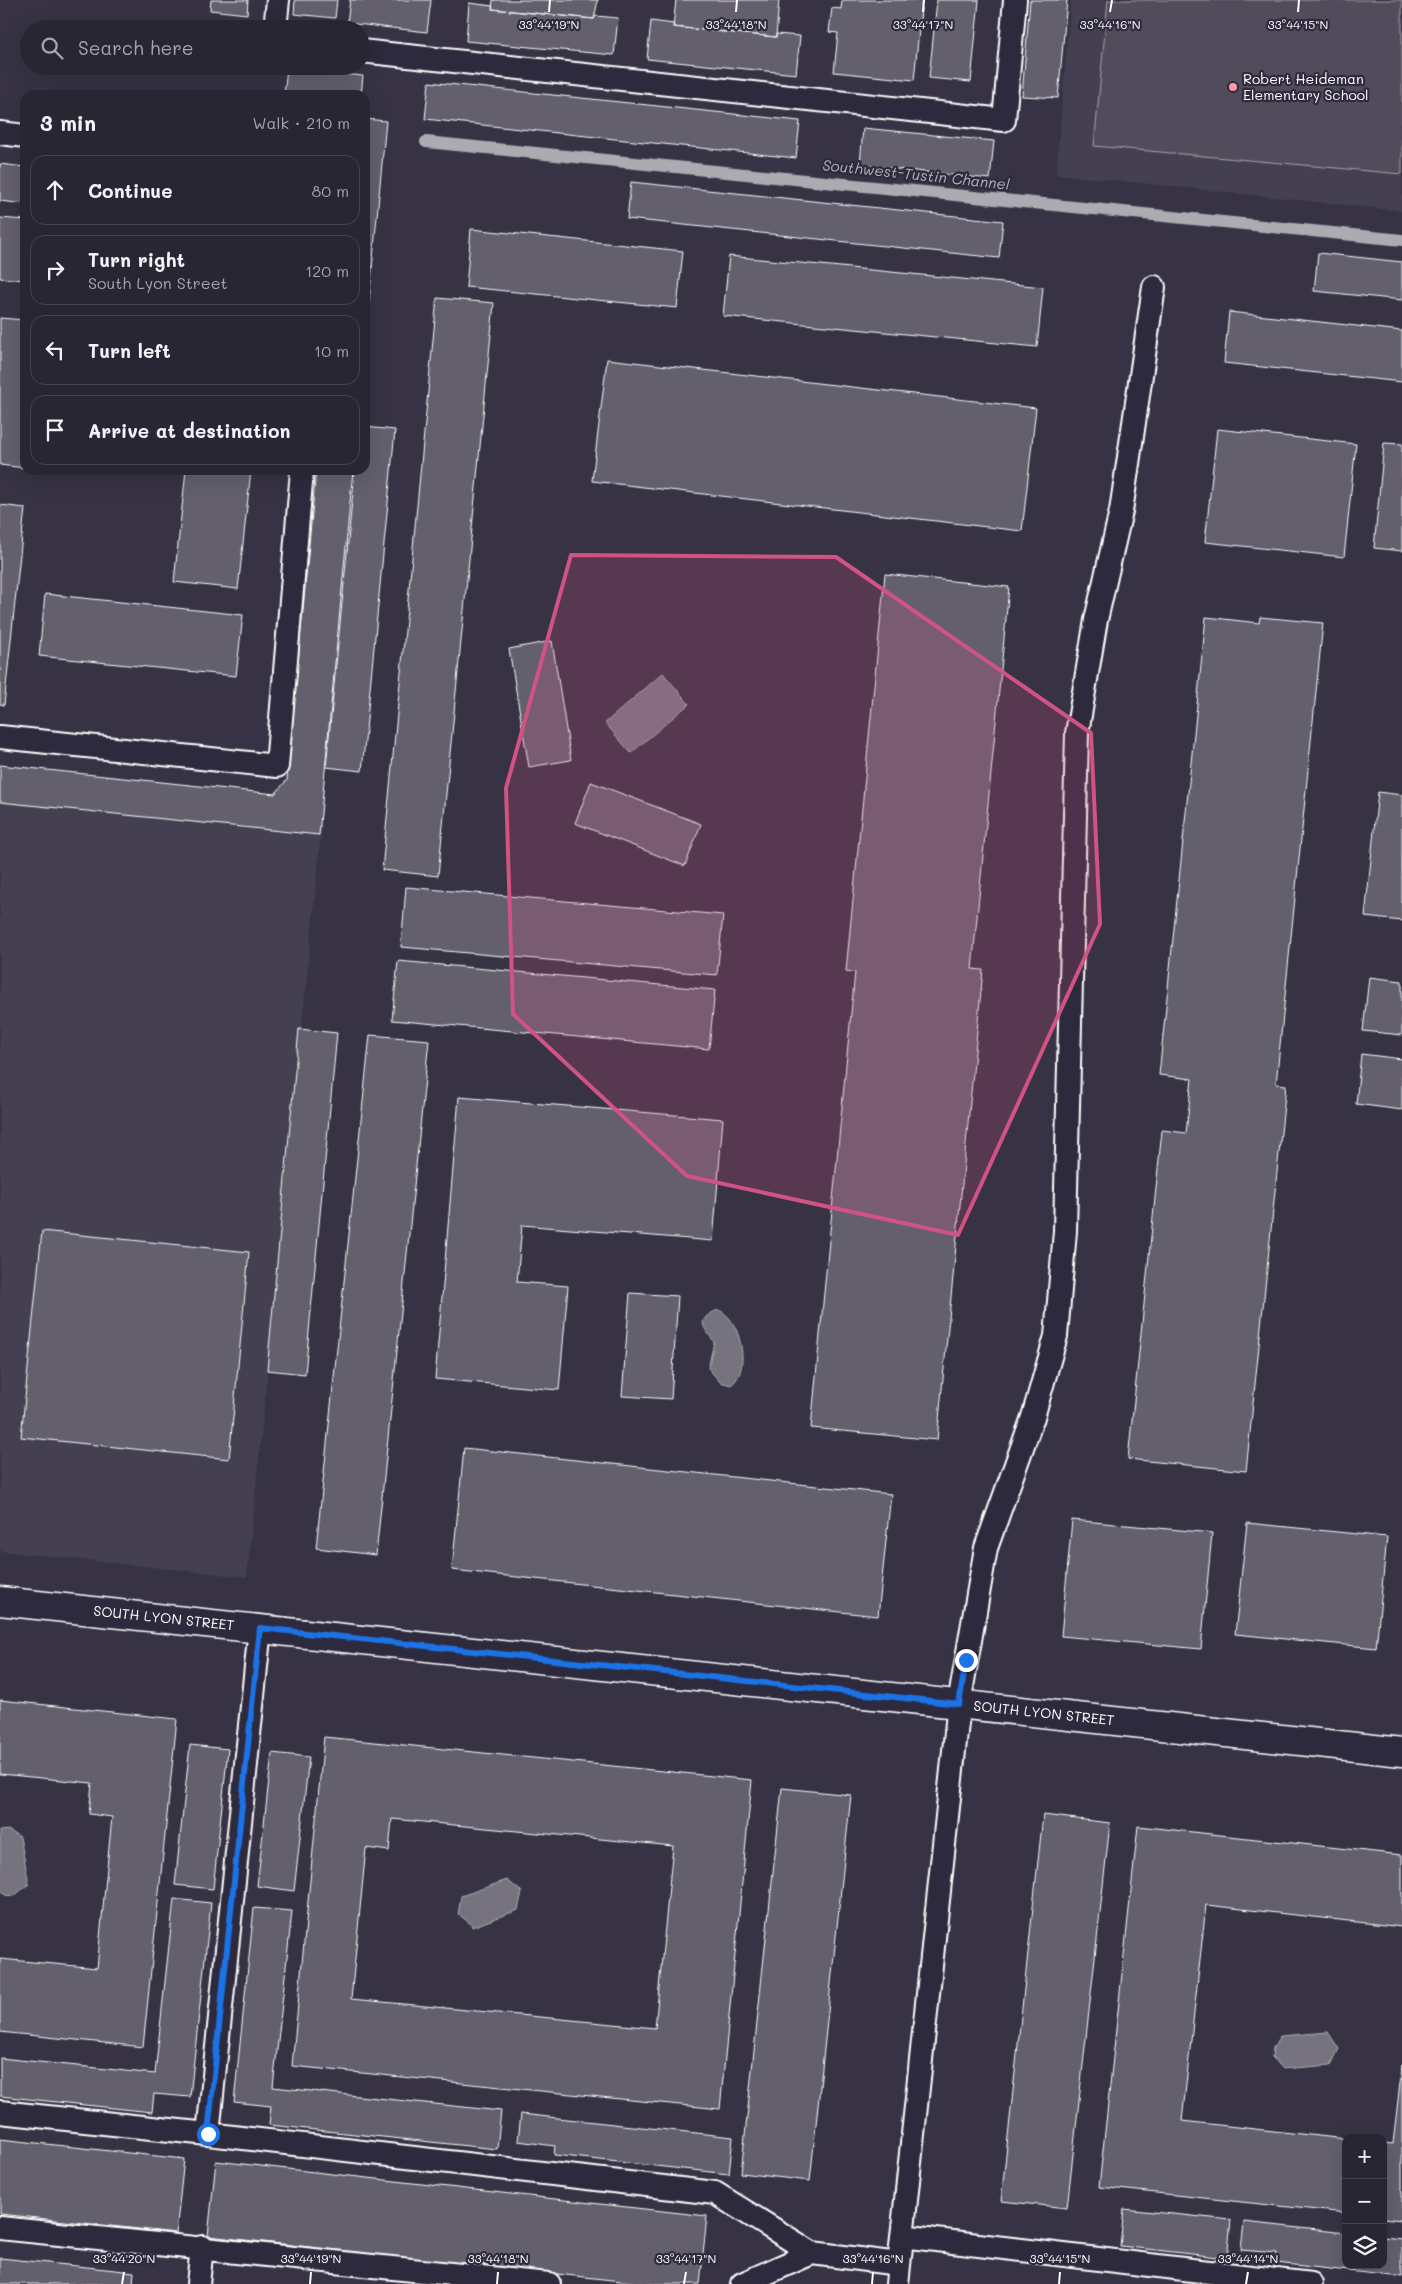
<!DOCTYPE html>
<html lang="en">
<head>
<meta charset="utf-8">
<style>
	:root { --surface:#292634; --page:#312e3c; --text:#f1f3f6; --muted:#a5a5ac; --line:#45434f }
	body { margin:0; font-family:Mali,sans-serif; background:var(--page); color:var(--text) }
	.controls { position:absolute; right:15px; bottom:15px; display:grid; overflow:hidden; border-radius:10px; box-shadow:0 5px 20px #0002 }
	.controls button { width:45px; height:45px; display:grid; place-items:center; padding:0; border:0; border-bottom:1px solid var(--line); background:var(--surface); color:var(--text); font:25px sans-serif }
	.stop { position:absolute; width:15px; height:15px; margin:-11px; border:4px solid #1a73e8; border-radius:50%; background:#fff }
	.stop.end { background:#1a73e8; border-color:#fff; box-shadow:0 1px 5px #0008 }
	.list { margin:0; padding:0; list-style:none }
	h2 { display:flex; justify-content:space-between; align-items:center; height:65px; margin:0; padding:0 20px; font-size:21px }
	h2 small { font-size:16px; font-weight:400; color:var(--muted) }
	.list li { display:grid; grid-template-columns:32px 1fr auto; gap:15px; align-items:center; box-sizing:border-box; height:70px; margin:0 10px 10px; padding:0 10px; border:1px solid var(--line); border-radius:15px }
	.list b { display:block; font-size:19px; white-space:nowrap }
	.list p { margin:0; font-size:16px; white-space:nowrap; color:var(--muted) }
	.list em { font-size:16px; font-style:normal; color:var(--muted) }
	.icon { flex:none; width:28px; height:28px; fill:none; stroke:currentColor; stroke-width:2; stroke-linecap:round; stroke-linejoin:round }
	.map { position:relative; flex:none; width:1402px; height:2284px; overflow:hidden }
	.search { position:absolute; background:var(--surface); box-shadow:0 5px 20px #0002; left:20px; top:20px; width:350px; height:55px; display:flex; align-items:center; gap:12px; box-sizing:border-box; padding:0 18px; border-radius:28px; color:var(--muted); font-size:19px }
	.panel { position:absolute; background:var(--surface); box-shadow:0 5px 20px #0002; left:20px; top:90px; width:350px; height:385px; border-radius:15px }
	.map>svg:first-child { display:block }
	.built { fill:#444051 }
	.green { fill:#514c5c; stroke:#a8a6ae }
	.water { fill:#76737f; stroke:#adabb2 }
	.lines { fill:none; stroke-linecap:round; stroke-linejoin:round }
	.stream { stroke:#adabb2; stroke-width:12 }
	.building { fill:#635f6d; stroke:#fff; fill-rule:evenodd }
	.lane-casing { stroke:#fff; stroke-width:26 }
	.secondary-casing { stroke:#fff; stroke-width:31 }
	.lane { stroke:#2f2a3d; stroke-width:22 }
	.secondary { stroke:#2f2a3d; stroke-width:28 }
	.route { stroke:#1a73e8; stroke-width:6 }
	.marked { fill:#d15284; fill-opacity:0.2; stroke:#d15284; stroke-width:4; stroke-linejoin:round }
	.ticks { fill:none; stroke:#fff; stroke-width:2 }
	.poi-dot { fill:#ff9aa2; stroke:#2f2a3d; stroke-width:2 }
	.labels { text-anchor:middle; stroke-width:4.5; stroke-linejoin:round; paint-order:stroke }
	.poi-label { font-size:14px; fill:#fff; stroke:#2f2a3d; text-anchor:start }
	.street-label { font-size:14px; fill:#fff; stroke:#2f2a3d }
	.water-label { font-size:15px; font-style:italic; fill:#b4b2b9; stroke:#2f2a3d }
	.ticks-label { font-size:12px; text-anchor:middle; fill:#fff; stroke:#2f2a3d; stroke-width:4.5; stroke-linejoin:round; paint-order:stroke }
</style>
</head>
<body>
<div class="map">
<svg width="1402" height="2284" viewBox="0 0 1402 2284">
	<rect width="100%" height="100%" fill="#373345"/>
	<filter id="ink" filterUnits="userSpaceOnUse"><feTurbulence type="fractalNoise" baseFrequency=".02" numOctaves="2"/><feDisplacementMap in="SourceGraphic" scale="10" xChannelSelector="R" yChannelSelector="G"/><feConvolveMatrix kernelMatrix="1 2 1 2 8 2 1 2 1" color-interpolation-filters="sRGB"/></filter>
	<g filter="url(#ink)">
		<path class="built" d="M1071 0H1402V211L1056 174Z
			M0 791 322 825 247 1577 0 1551Z"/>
		<path class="green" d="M1108 0H1402V174L1094 146Z"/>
		<path class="water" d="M663 673 689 704 631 753 605 723Z
			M718 1310C739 1315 753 1370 731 1385L720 1382 708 1368 714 1342C704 1327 694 1320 718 1310Z
			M8 1830 20 1837 29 1884 14 1896 5 1895 0 1890V1831Z
			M507 1880 522 1892 518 1910 472 1927 471 1924 458 1914 461 1896Z
			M1328 2032 1339 2049 1331 2065 1283 2069 1272 2057 1273 2047 1280 2036Z"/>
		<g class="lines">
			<path class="stream" d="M426 142 1402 240"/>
		</g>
		<path class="building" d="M211 0H248L247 14 210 10Z
			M295 0H337L335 18 294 14Z
			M350 0H431L427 32 347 23Z
			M493 0H598L594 19 492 9Z
			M676 0H779L776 37 673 27Z
			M842 0H922L914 80 834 72 838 33 829 32 832 8 841 9Z
			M937 0H979L971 82 929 78Z
			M1030 0H1067L1058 98 1022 96Z
			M469 3 493 6 492 9 594 19 596 16 618 18 614 55 466 41Z
			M651 21 674 24 673 27 776 37V34L800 36 796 74 647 59Z
			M287 68 363 76 361 95H284Z
			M429 82 800 121 796 158 425 119Z
			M365 119 386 121 365 344Z
			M863 128 994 141 990 179 860 165Z
			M0 164 25 167V204L0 201Z
			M631 182 1003 221 999 258 627 219Z
			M0 218 25 220V280L0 278Z
			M471 229 683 251 677 308 466 287Z
			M1318 253 1402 262V300L1314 291Z
			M729 256 1043 287 1037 347 723 316Z
			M437 298 494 303 438 876 382 870Z
			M1229 312 1402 331V382L1224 363Z
			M0 318 25 320V468L0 465Z
			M607 359 1036 408 1022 531 592 481Z
			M365 427 395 430 362 771 326 767 355 470H365Z
			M1217 429 1356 444 1344 557 1205 542Z
			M1384 443 1402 444V551L1374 548Z
			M186 470H251L238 589 174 582Z
			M316 470H353L319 835 0 802V765L275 794 287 780Z
			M0 505 25 508 4 705 0 704Z
			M885 574 1009 587 972 969 983 970 937 1440 811 1428 855 972 846 971Z
			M45 594 243 615 236 676 39 656Z
			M1206 617 1259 623 1260 617 1323 623 1276 1084 1286 1085 1246 1471 1128 1459 1162 1130 1186 1133 1192 1079 1159 1075Z
			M552 641 571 760 529 767 509 649Z
			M591 782 701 824 685 866 575 823Z
			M1378 792 1402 795V921L1365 917Z
			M406 887 723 915 717 975 401 947Z
			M398 961 715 990 709 1049 392 1020Z
			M1369 977 1402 981V1035L1363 1031Z
			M299 1029 337 1033 305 1374 267 1370Z
			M370 1035 429 1040 376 1555 316 1548Z
			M1361 1054 1402 1059V1110L1356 1104Z
			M459 1097 723 1119 713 1241 522 1225 517 1282 568 1286 559 1390 435 1379Z
			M42 1231 249 1252 229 1459 21 1437Z
			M630 1293 678 1296 671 1399 622 1396Z
			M464 1448 891 1494 878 1616 452 1570Z
			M1072 1520 1212 1533 1201 1649 1061 1636Z
			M1247 1523 1387 1537 1376 1648 1235 1634Z
			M0 1700 177 1719 143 2047 0 2032V1959L97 1968 112 1817 89 1814 92 1783 0 1774Z
			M324 1737 752 1780 720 2109 292 2066ZM392 1819 673 1846 655 2028 351 1999 366 1848 389 1851Z
			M190 1745 228 1749 213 1889 175 1885Z
			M272 1753 309 1757 294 1891 257 1886Z
			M782 1788 851 1795 810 2181 741 2173Z
			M1043 1815 1110 1823 1067 2208 1001 2201Z
			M1138 1826 1402 1855V1927L1206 1905 1182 2121 1346 2139V2213L1099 2187Z
			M174 1899 211 1903 190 2097 154 2094 152 2112 0 2096V2058L155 2074Z
			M254 1908 292 1911 273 2087 501 2111 497 2149 269 2125 271 2106 234 2102Z
			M1402 2065V2220L1383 2218V2143L1393 2144Z
			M521 2114 733 2137 729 2174 554 2155 555 2146 518 2141Z
			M0 2139 184 2159 176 2233 0 2214Z
			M216 2161 707 2216 700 2284H649L208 2236Z
			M1124 2209 1231 2220 1227 2258 1120 2246Z
			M1244 2222 1346 2233V2265H1383V2237L1402 2239V2277L1276 2263 1277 2253 1241 2250Z
			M0 2258 134 2272 133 2284H0Z"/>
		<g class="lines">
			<defs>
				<path id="lane" d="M275 29 278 0
					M361 51 1004 120 1015 0
					M0 133 25 136
					M0 737 277 766 302 470
					M0 2112 208 2134 715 2193 812 2253
					M208 2134 260 1628
					M0 2228 549 2284
					M902 2236 1311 2284
					M198 2284 202 2247
					M742 2284 812 2253 899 2264
					M897 2284 959 1704 986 1548 1033 1417 1056 1336 1065 1231 1077 733 1096 620 1121 511 1154 287"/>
				<path id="secondary" d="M0 1601 1402 1752"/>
			</defs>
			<use href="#lane" class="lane-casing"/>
			<use href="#secondary" class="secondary-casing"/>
			<use href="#lane" class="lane"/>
			<use href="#secondary" class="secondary"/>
		</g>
	</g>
	<g class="lines" filter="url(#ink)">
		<path class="route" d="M208 2134 260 1628 959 1704 966 1660"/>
	</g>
	<path class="marked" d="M571 555 836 557 1091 733 1100 924 958 1235 687 1176 513 1014 506 788Z"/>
	<path class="ticks" d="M549 12 550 0M736 12 737 0M923 12 924 0M1110 12 1112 0M1298 12 1299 0M122 2284 124 2272M310 2284 311 2272M497 2284 498 2272M684 2284 686 2272M872 2284 873 2272M1059 2284 1060 2272M1246 2284 1248 2272"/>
	<circle class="poi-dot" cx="1233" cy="87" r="5"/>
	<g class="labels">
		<g class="poi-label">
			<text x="1243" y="84">Robert Heideman<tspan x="1243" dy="16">Elementary School</tspan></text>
		</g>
		<g class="street-label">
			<text transform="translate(164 1618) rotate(6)" y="5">SOUTH LYON STREET</text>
			<text transform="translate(1044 1713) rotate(6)" y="5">SOUTH LYON STREET</text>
		</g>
		<g class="water-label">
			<text transform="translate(916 175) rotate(6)" y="5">Southwest-Tustin Channel</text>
		</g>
	</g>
	<g class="ticks-label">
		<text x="549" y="29">33°44'19"N</text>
		<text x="736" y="29">33°44'18"N</text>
		<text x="923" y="29">33°44'17"N</text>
		<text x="1110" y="29">33°44'16"N</text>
		<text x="1298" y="29">33°44'15"N</text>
		<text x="124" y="2263">33°44'20"N</text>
		<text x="311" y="2263">33°44'19"N</text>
		<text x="498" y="2263">33°44'18"N</text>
		<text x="686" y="2263">33°44'17"N</text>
		<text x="873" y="2263">33°44'16"N</text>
		<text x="1060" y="2263">33°44'15"N</text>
		<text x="1248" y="2263">33°44'14"N</text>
	</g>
</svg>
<div class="controls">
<button>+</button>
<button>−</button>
<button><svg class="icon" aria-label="layers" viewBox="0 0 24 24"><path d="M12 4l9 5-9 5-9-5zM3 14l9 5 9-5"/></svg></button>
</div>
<div class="stop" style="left:208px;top:2134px"></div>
<div class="stop end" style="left:966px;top:1660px"></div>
<div class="search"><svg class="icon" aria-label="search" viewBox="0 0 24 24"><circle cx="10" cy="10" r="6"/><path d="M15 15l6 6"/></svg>Search here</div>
<section class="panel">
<h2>3 min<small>Walk · 210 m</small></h2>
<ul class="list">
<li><svg class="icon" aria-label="ahead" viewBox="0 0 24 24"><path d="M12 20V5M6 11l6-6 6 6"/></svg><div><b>Continue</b></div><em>80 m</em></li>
<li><svg class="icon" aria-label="right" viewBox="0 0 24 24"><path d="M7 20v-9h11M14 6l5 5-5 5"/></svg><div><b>Turn right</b><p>South Lyon Street</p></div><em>120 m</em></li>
<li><svg class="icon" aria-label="left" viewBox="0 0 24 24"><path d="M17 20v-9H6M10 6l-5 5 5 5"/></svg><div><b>Turn left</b></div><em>10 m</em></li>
<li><svg class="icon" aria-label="arrive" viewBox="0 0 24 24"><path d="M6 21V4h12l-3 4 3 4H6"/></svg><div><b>Arrive at destination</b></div></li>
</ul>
</section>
</div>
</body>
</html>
